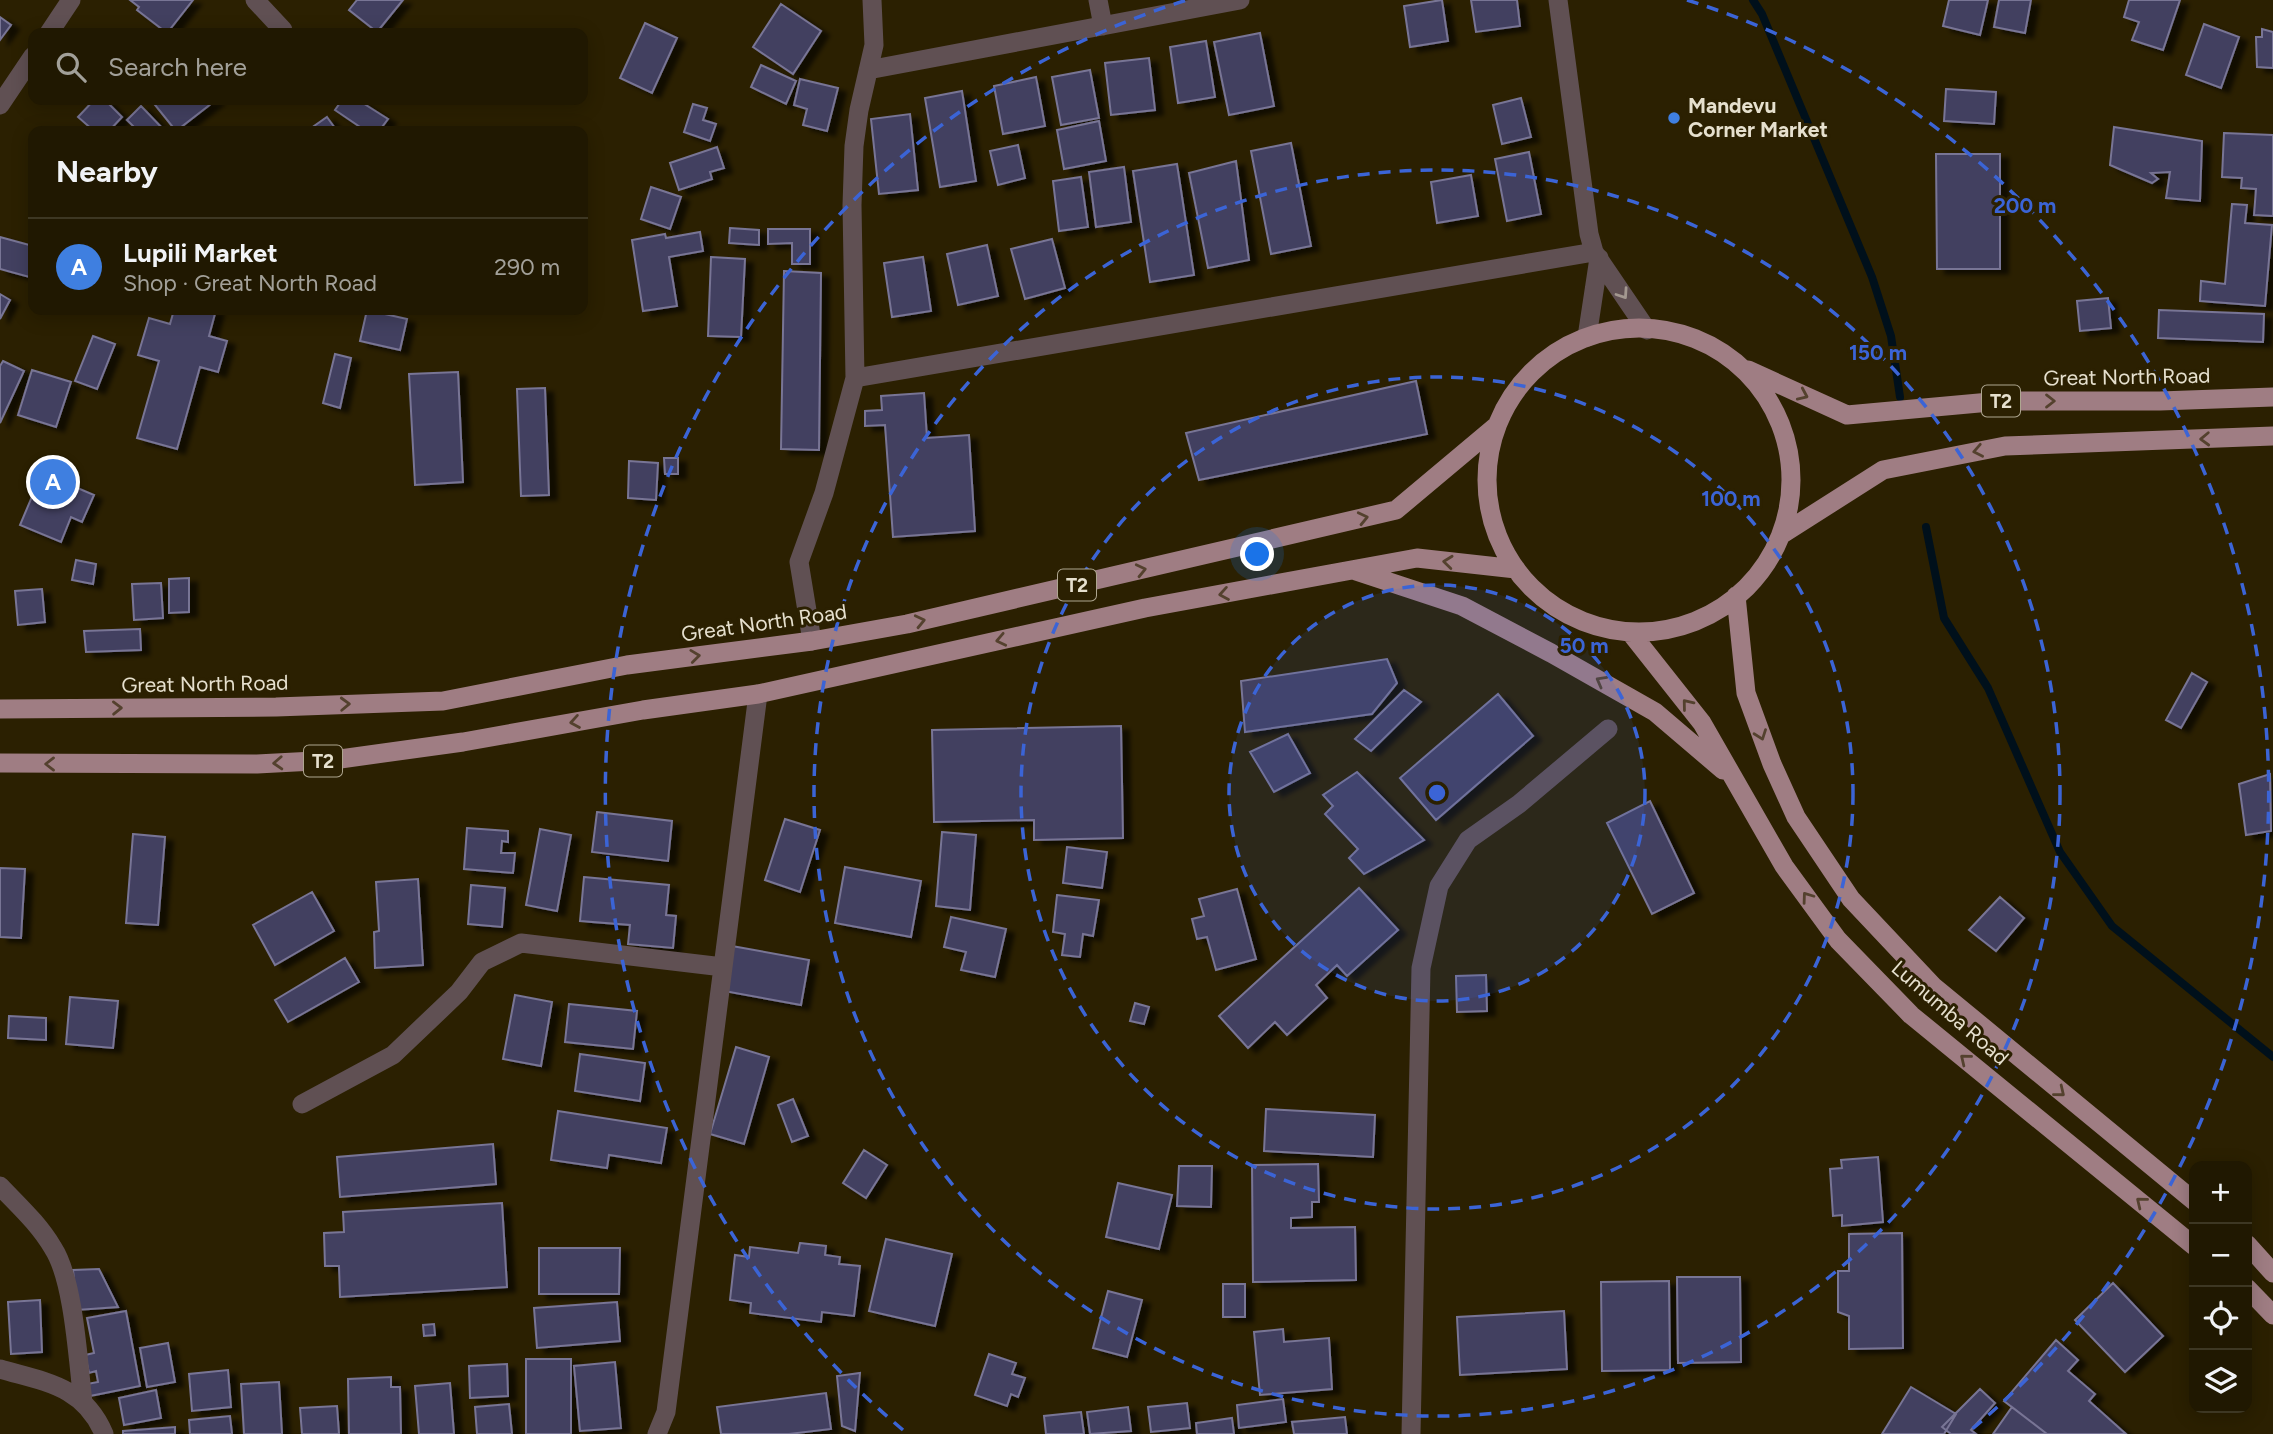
<!DOCTYPE html>
<html lang="en">
<head>
<meta charset="utf-8">
<style>
	:root { --surface:#201801; --page:#28210b; --text:#f1f3f6; --muted:#a2a099; --line:#3d3723; --accent:#f0a279 }
	body { margin:0; font-family:Figtree,sans-serif; background:var(--page); color:var(--text) }
	.controls { position:absolute; right:21px; bottom:21px; display:grid; overflow:hidden; border-radius:14px; box-shadow:0 4px 18px #0003 }
	.controls button { width:63px; height:63px; display:grid; place-items:center; padding:0; border:0; border-bottom:2px solid var(--line); background:var(--surface); color:var(--text); font:35px sans-serif }
	.you { position:absolute; left:1258px; top:555px; width:24px; height:24px; margin:-18px; border:5px solid #fff; border-radius:50%; background:#1a73e8; box-shadow:0 0 0 10px #1a73e833 }
	.badge { display:grid; place-items:center; width:46px; height:46px; border-radius:50%; background:var(--accent); color:#fff; font-size:23px; font-weight:700 }
	.pin { position:absolute; translate:-50% -50%; border:4px solid #fff; box-shadow:0 2px 7px #0006 }
	.list { margin:0; padding:0; list-style:none }
	h2 { display:flex; justify-content:space-between; align-items:center; height:91px; margin:0; padding:0 28px; font-size:30px }
	h2 small { font-size:23px; font-weight:400; color:var(--muted) }
	.list li { display:grid; grid-template-columns:46px 1fr auto; gap:21px; align-items:center; box-sizing:border-box; height:98px; padding:0 28px; border-top:2px solid var(--line) }
	.list b { display:block; font-size:26px; white-space:nowrap }
	.list p { margin:0; font-size:23px; white-space:nowrap; color:var(--muted) }
	.list em { font-size:23px; font-style:normal; color:var(--muted) }
	.icon { flex:none; width:38px; height:38px; fill:none; stroke:currentColor; stroke-width:2; stroke-linecap:round; stroke-linejoin:round }
	.map { position:relative; flex:none; width:2273px; height:1434px; overflow:hidden }
	.search { position:absolute; background:var(--surface); box-shadow:0 4px 18px #0003; left:28px; top:28px; width:560px; height:77px; display:flex; align-items:center; gap:18px; box-sizing:border-box; padding:0 24px; border-radius:14px; color:var(--muted); font-size:26px }
	.panel { position:absolute; background:var(--surface); box-shadow:0 4px 18px #0003; left:28px; top:126px; width:560px; height:189px; border-radius:14px }
	.map>svg:first-child { display:block }
	.lines { fill:none; stroke-linecap:round; stroke-linejoin:round }
	.stream { stroke:#00101b; stroke-width:8 }
	.building { fill:#433f61; stroke:#787595; stroke-width:2; filter:url(#shadow) }
	.minor { stroke:#605053; stroke-width:19 }
	.primary { stroke:#9f7d83; stroke-width:19 }
	.oneway { stroke:#a39890 }
	.oneway2 { stroke:#54412e }
	.ring { fill:none; stroke:#3b64d6; stroke-width:3.5; stroke-dasharray:12 9 }
	.shop-dot { fill:#3f7fe0; stroke:#2b2001; stroke-width:2.5 }
	.labels { text-anchor:middle; stroke-width:6; stroke-linejoin:round; paint-order:stroke }
	.shield { fill:#2b2001; stroke:#aea690; stroke-width:2 }
	.shield-label { font-size:19px; font-weight:bold; fill:#e6e0ce }
	.poi-label { font-size:21px; font-weight:bold; fill:#e6e0ce; stroke:#2b2001; text-anchor:start }
	.street-label { font-size:21px; fill:#e6e0ce; stroke:#2b2001 }
	.centre { fill:#3b64d6; stroke:#2b2001; stroke-width:3.5 }
	.ring-label { font-size:21px; text-anchor:middle; font-weight:bold; fill:#3b64d6; stroke:#2b2001; stroke-width:6; stroke-linejoin:round; paint-order:stroke }
</style>
</head>
<body>
<div class="map">
<svg width="2273" height="1434" viewBox="0 0 2273 1434">
	<defs>
		<filter id="shadow"><feDropShadow dx="8" dy="4.5" stdDeviation="2" flood-color="#0009"/></filter>
	</defs>
	<rect width="100%" height="100%" fill="#2b2001"/>
	<g class="lines">
		<path class="stream" d="M1753 0 1762 14 1872 277 1891 336 1900 397
			M1926 527 1944 618 1988 688 2060 852 2112 926 2273 1057"/>
	</g>
	<path class="building" d="M130 0H193L167 33 137 10 139 7Z
		M357 0H403L377 32 349 10Z
		M1442 0 1448 41 1410 47 1404 6Z
		M1471 0H1517L1520 26 1476 32Z
		M1949 0H1988L1980 35 1943 26Z
		M1999 0H2031L2025 33 1994 27Z
		M2129 0H2180L2163 50 2132 40 2139 22 2124 17Z
		M781 4 821 31 793 74 753 47Z
		M0 17 11 25 0 40Z
		M645 23 677 38 652 93 620 78Z
		M2204 24 2239 37 2221 88 2186 75Z
		M2262 29 2273 32V68L2257 67 2256 37H2262Z
		M1260 33 1274 106 1229 115 1214 42Z
		M1206 41 1215 97 1178 103 1170 47Z
		M1149 58 1155 110 1111 115 1105 63Z
		M761 65 796 81 786 104 751 87Z
		M1090 70 1099 118 1061 125 1052 77Z
		M1036 77 1045 126 1003 134 994 86Z
		M800 79 838 88 827 131 803 125 807 109 794 105Z
		M1946 89 1996 92 1994 124 1944 121Z
		M962 91 976 181 940 187 925 98Z
		M1521 98 1531 137 1502 144 1493 105Z
		M94 100H105L122 117 109 131H94L78 117Z
		M151 100H216L176 131Z
		M342 100H358L388 119 379 131H366L335 110Z
		M693 104 707 108 703 120 716 124 710 141 684 132Z
		M141 106 165 131H138L127 120Z
		M910 114 918 190 879 194 871 119Z
		M327 117 337 131H307Z
		M1099 121 1106 161 1064 169 1057 130Z
		M2114 127 2202 141 2200 201 2166 198 2170 172 2151 173 2158 179 2152 183 2110 165Z
		M2224 133 2273 135V216L2254 215 2256 189 2241 188 2242 178 2222 177Z
		M1291 143 1311 246 1271 254 1251 151Z
		M1018 145 1025 178 998 185 990 151Z
		M717 147 724 168 710 172 712 179 679 190 670 163Z
		M1529 152 1541 214 1507 221 1495 159Z
		M1936 154H2000V269H1937Z
		M1236 161 1249 260 1208 268 1189 173Z
		M1177 164 1194 275 1150 282 1133 171Z
		M1124 167 1131 222 1096 227 1089 172Z
		M1471 175 1478 216 1437 223 1431 182Z
		M1081 177 1088 227 1059 231 1053 181Z
		M651 187 681 197 670 229 641 219Z
		M2232 204 2247 205 2245 223 2272 225 2265 306 2200 301 2201 281 2225 284Z
		M730 228 759 230V245L729 243Z
		M768 229H810V264H792V243L768 244Z
		M700 232 703 251 669 257 677 306 643 311 632 240 665 234 666 238Z
		M0 237 33 246V278L0 269Z
		M1052 239 1065 288 1025 299 1011 249Z
		M987 245 998 296 958 305 947 254Z
		M711 257 745 259 741 337 708 336Z
		M923 257 931 311 892 317 884 263Z
		M784 271 821 273 819 450 781 449Z
		M0 294 10 300 0 319Z
		M2108 298 2111 328 2080 331 2077 301Z
		M174 310H216L209 336 227 341 218 372 200 367 177 449 137 438 159 361 138 355 149 318 170 324Z
		M367 310 407 319 400 350 360 341Z
		M2159 310 2264 314 2263 342 2158 338Z
		M93 336 115 344 97 389 75 381Z
		M335 354 351 358 340 408 323 403Z
		M3 361 24 371 0 423V366Z
		M32 370 71 382 56 427 18 415Z
		M458 372 463 482 415 485 409 374Z
		M1416 381 1427 434 1199 480 1186 433Z
		M545 388 549 495 521 496 517 389Z
		M924 393 927 438 969 435 975 531 893 537 885 425 865 426V411L882 410 881 396Z
		M664 458H678V474H665Z
		M629 461 658 463 656 500 628 498Z
		M42 473 94 495 82 522 71 517 61 542 20 525Z
		M76 560 96 564 93 584 72 580Z
		M189 578V612L169 613V579Z
		M161 583 163 618 134 620 132 584Z
		M42 589 45 622 18 625 15 591Z
		M140 629 141 650 86 652 84 631Z
		M1387 659 1397 683 1372 714 1245 732 1241 681Z
		M2192 673 2207 682 2181 728 2166 720Z
		M1404 690 1421 702 1371 751 1355 739Z
		M1498 694 1533 736 1436 820 1400 778Z
		M1121 726 1123 838 1034 840V820L934 822 932 730Z
		M1288 734 1310 773 1274 792 1250 752Z
		M1357 772 1424 840 1364 874 1349 858 1358 849 1325 814 1333 806 1323 795Z
		M2270 774 2271 831 2246 835 2239 784Z
		M1650 801 1694 893 1652 914 1607 823Z
		M597 812 672 821 668 861 592 852Z
		M785 819 820 830 800 892 765 880Z
		M467 828 508 831V842L502 841 501 853H515L513 873 464 869Z
		M540 829 571 835 557 911 526 905Z
		M942 832 976 835 970 910 936 906Z
		M133 834 165 837 158 925 126 923Z
		M1067 847 1107 852 1102 888 1063 883Z
		M845 867 921 881 911 937 835 923Z
		M0 868 25 869 21 938 0 937Z
		M584 877 669 885 666 915 676 916 673 948 628 944 630 925 580 921Z
		M418 879 423 965 375 968 374 932 379 931 376 882Z
		M471 885 505 888 502 927 468 924Z
		M1359 888 1398 930 1347 976 1337 965 1316 985 1327 998 1287 1035 1275 1022 1248 1048 1219 1016Z
		M1237 889 1256 959 1216 970 1207 937 1197 939 1192 919 1204 916 1199 899Z
		M312 892 334 931 275 965 253 925Z
		M1057 895 1099 900 1093 936 1083 934 1080 957 1062 955 1065 934 1053 932Z
		M2000 897 2024 918 1996 951 1969 930Z
		M951 917 1006 929 995 977 961 970 966 952 944 947Z
		M732 946 809 960 801 1005 724 991Z
		M345 958 359 982 288 1022 275 1000Z
		M1486 975 1487 1011 1457 1012 1456 976Z
		M515 995 552 1002 541 1066 503 1059Z
		M70 997 118 1001 113 1048 66 1044Z
		M1135 1003 1149 1007 1144 1024 1130 1021Z
		M569 1004 637 1011 633 1049 565 1042Z
		M9 1016 46 1018V1040L8 1038Z
		M736 1047 769 1057 744 1144 710 1134Z
		M580 1054 645 1063 640 1101 575 1091Z
		M793 1099 808 1136 792 1142 778 1105Z
		M1266 1109 1375 1115 1373 1157 1264 1151Z
		M558 1111 667 1128 661 1163 609 1155 607 1168 551 1160Z
		M493 1144 496 1184 340 1197 337 1157Z
		M864 1150 887 1165 866 1198 843 1183Z
		M1878 1157 1883 1222 1842 1226V1215L1833 1216 1830 1169 1842 1168 1841 1160Z
		M1318 1164 1319 1202H1312V1217L1291 1218V1228L1355 1227 1356 1280 1253 1282 1252 1165Z
		M1179 1166H1212L1211 1207 1177 1206Z
		M1118 1183 1172 1195 1159 1249 1106 1237Z
		M502 1203 507 1287 340 1297 339 1266H325L324 1233 344 1232 343 1212Z
		M1902 1233 1903 1348 1849 1349V1316L1838 1312V1271H1849V1234Z
		M886 1239 952 1254 935 1326 869 1311Z
		M800 1243 826 1246 825 1255 840 1257 839 1264 860 1266 854 1316 822 1312 821 1322 750 1313 751 1303 730 1300 735 1255 749 1257 750 1247 798 1253Z
		M539 1248H620L619 1294H539Z
		M99 1269 118 1307 77 1310 73 1270Z
		M1677 1277H1740L1741 1362 1678 1363Z
		M1669 1281 1670 1370 1602 1371 1601 1282Z
		M2113 1283 2163 1336 2125 1372 2075 1320Z
		M1223 1284H1245V1317H1223Z
		M1108 1291 1142 1300 1127 1357 1093 1348Z
		M40 1300 42 1352 11 1354 8 1302Z
		M617 1302 620 1341 537 1348 534 1308Z
		M126 1311 140 1386 90 1396 87 1384 98 1382 96 1371 89 1373 85 1355 94 1353 87 1318Z
		M1564 1311 1567 1369 1460 1375 1457 1317Z
		M434 1324 435 1335 424 1336 423 1325Z
		M1283 1329 1284 1342 1329 1338 1332 1389 1260 1395 1254 1332Z
		M2056 1340 2078 1360 2068 1371 2095 1394 2089 1401 2126 1434H2047L2004 1401Z
		M168 1343 175 1382 147 1387 140 1348Z
		M989 1354 1016 1363 1012 1374 1025 1378 1018 1397 1011 1394 1007 1406 975 1395Z
		M526 1359H571V1434H526Z
		M615 1362 621 1428 580 1431 574 1366Z
		M507 1364 508 1396 470 1398 469 1366Z
		M228 1370 231 1407 192 1411 189 1374Z
		M860 1373 855 1431 842 1426 837 1376Z
		M391 1377V1387H400L401 1434H349L348 1379Z
		M279 1382 282 1434H244L241 1384Z
		M450 1383 454 1434H419L415 1386Z
		M1911 1387 1956 1414 1944 1434H1882Z
		M1980 1389 1995 1403 1971 1430 1976 1434H1951L1942 1427Z
		M156 1390 161 1418 124 1425 119 1398Z
		M826 1393 831 1429 789 1434H721L717 1407Z
		M1283 1399 1286 1422 1239 1428 1237 1405Z
		M1187 1403 1190 1428 1151 1432 1148 1407Z
		M509 1404 512 1434H477L475 1407Z
		M337 1406 339 1434H302L300 1408Z
		M1128 1407 1131 1431 1090 1434 1087 1412Z
		M2012 1407 2047 1434H1993Z
		M1081 1412 1084 1434H1046L1044 1416Z
		M230 1416 232 1434H190L189 1420Z
		M1345 1417 1347 1434H1294L1292 1422Z
		M1232 1418 1234 1434H1197L1196 1423Z
		M175 1427V1434H123V1431Z"/>
	<g class="lines">
		<path class="minor" d="M255 0 283 30
			M1098 0 1103 26
			M1558 0 1589 234 1594 252 1647 330
			M49 33 71 0
			M868 70 1240 0
			M0 105 33 56
			M1587 337 1599 258
			M855 378 1594 252
			M812 641 799 562 824 493 855 378 852 205 854 146 859 110 874 45 872 0
			M302 1104 393 1055 459 992 482 962 521 943 723 967
			M0 1186C19 1206 39 1224 53 1248 74 1280 78 1362 83 1402
			M0 1369C45 1382 84 1386 104 1434
			M657 1434 666 1412 758 694
			M1411 1434 1421 968 1439 886 1468 840 1519 804 1608 729"/>
		<path class="primary" d="M1487 480a152 152 0 1 1 304 0a152 152 0 1 1-304 0Z
			M1748 370 1847 415 2001 401H2160L2273 397
			M1784 533 1883 470 2005 446 2273 436
			M1356 571 1462 606 1551 653 1655 712 1723 770
			M1736 596 1746 693 1772 764 1796 817 1851 899 1933 986 2194 1201
			M1630 632 1702 723 1784 866 1838 940 1911 1015 2194 1246
			M0 709 276 707 443 701 627 665 812 641 907 624 1396 510 1495 427
			M0 763 257 764 333 760 463 742 643 710 758 694 1145 608 1417 558 1516 569
			M2247 1244 2273 1273
			M2247 1288 2273 1315"/>
	</g>
	<defs><path id="oneway-chevron" d="M-2-3.5L2.5 0L-2 3.5" fill="none" stroke-width="1.6" stroke-linecap="round" stroke-linejoin="round" transform="scale(1.75)"/></defs>
	<use class="oneway" href="#oneway-chevron" transform="translate(1623 294) rotate(56)"/>
	<g class="oneway2">
		<use href="#oneway-chevron" transform="translate(1803 395) rotate(24)"/>
		<use href="#oneway-chevron" transform="translate(2050 401)"/>
		<use href="#oneway-chevron" transform="translate(2205 439) rotate(178)"/>
		<use href="#oneway-chevron" transform="translate(1978 451) rotate(169)"/>
		<use href="#oneway-chevron" transform="translate(1363 518) rotate(-13)"/>
		<use href="#oneway-chevron" transform="translate(1448 562) rotate(-174)"/>
		<use href="#oneway-chevron" transform="translate(1141 570) rotate(-13)"/>
		<use href="#oneway-chevron" transform="translate(1224 594) rotate(170)"/>
		<use href="#oneway-chevron" transform="translate(920 621) rotate(-13)"/>
		<use href="#oneway-chevron" transform="translate(1001 640) rotate(168)"/>
		<use href="#oneway-chevron" transform="translate(695 656) rotate(-7)"/>
		<use href="#oneway-chevron" transform="translate(1601 681) rotate(-151)"/>
		<use href="#oneway-chevron" transform="translate(345 704) rotate(-2)"/>
		<use href="#oneway-chevron" transform="translate(1687 704) rotate(-129)"/>
		<use href="#oneway-chevron" transform="translate(117 708) rotate(-1)"/>
		<use href="#oneway-chevron" transform="translate(575 722) rotate(170)"/>
		<use href="#oneway-chevron" transform="translate(1761 735) rotate(70)"/>
		<use href="#oneway-chevron" transform="translate(278 763) rotate(177)"/>
		<use href="#oneway-chevron" transform="translate(50 764) rotate(-180)"/>
		<use href="#oneway-chevron" transform="translate(1807 897) rotate(-126)"/>
		<use href="#oneway-chevron" transform="translate(1965 1059) rotate(-141)"/>
		<use href="#oneway-chevron" transform="translate(2060 1092) rotate(39)"/>
		<use href="#oneway-chevron" transform="translate(2141 1202) rotate(-141)"/>
	</g>
	<circle cx="1437" cy="793" r="208" fill="#3b64d6" fill-opacity=".12"/>
	<g class="ring">
		<circle cx="1437" cy="793" r="208"/>
		<circle cx="1437" cy="793" r="416"/>
		<circle cx="1437" cy="793" r="623"/>
		<path d="M903 1430A831 831 0 0 1 1187 0M1687 0A831 831 0 0 1 1971 1430"/>
	</g>
	<circle class="shop-dot" cx="1674" cy="118" r="7"/>
	<g class="labels">
		<g class="shield">
			<rect x="1982" y="385.5" width="38" height="31" rx="5"/>
			<rect x="1058" y="569.5" width="38" height="31" rx="5"/>
			<rect x="304" y="745.5" width="38" height="31" rx="5"/>
		</g>
		<g class="shield-label">
			<text x="2001" y="408">T2</text>
			<text x="1077" y="592">T2</text>
			<text x="323" y="768">T2</text>
		</g>
		<g class="poi-label">
			<text x="1688" y="113">Mandevu<tspan x="1688" dy="24">Corner Market</tspan></text>
		</g>
		<g class="street-label">
			<text transform="translate(2127 377) rotate(-1)" y="7">Great North Road</text>
			<text transform="translate(764 623) rotate(-8)" y="7">Great North Road</text>
			<text transform="translate(205 684) rotate(-1)" y="7">Great North Road</text>
			<text transform="translate(1950 1013) rotate(41)" y="7">Lumumba Road</text>
		</g>
	</g>
	<circle cx="1437" cy="793" r="10" class="centre"/>
	<g class="ring-label">
		<text x="2025" y="213">200 m</text>
		<text x="1878" y="360">150 m</text>
		<text x="1731" y="506">100 m</text>
		<text x="1584" y="653">50 m</text>
	</g>
</svg>
<div class="controls">
<button>+</button>
<button>−</button>
<button><svg class="icon" aria-label="locate" viewBox="0 0 24 24"><circle cx="12" cy="12" r="6"/><path d="M12 2v4M12 18v4M2 12h4M18 12h4"/></svg></button>
<button><svg class="icon" aria-label="layers" viewBox="0 0 24 24"><path d="M12 4l9 5-9 5-9-5zM3 14l9 5 9-5"/></svg></button>
</div>
<div class="you"></div>
<div class="pin badge" style="left:53px;top:482px;background:#3f7fe0">A</div>
<div class="search"><svg class="icon" aria-label="search" viewBox="0 0 24 24"><circle cx="10" cy="10" r="6"/><path d="M15 15l6 6"/></svg>Search here</div>
<section class="panel">
<h2>Nearby<small></small></h2>
<ul class="list">
<li><span class="badge" style="background:#3f7fe0">A</span><div><b>Lupili Market</b><p>Shop · Great North Road</p></div><em>290 m</em></li>
</ul>
</section>
</div>
</body>
</html>
